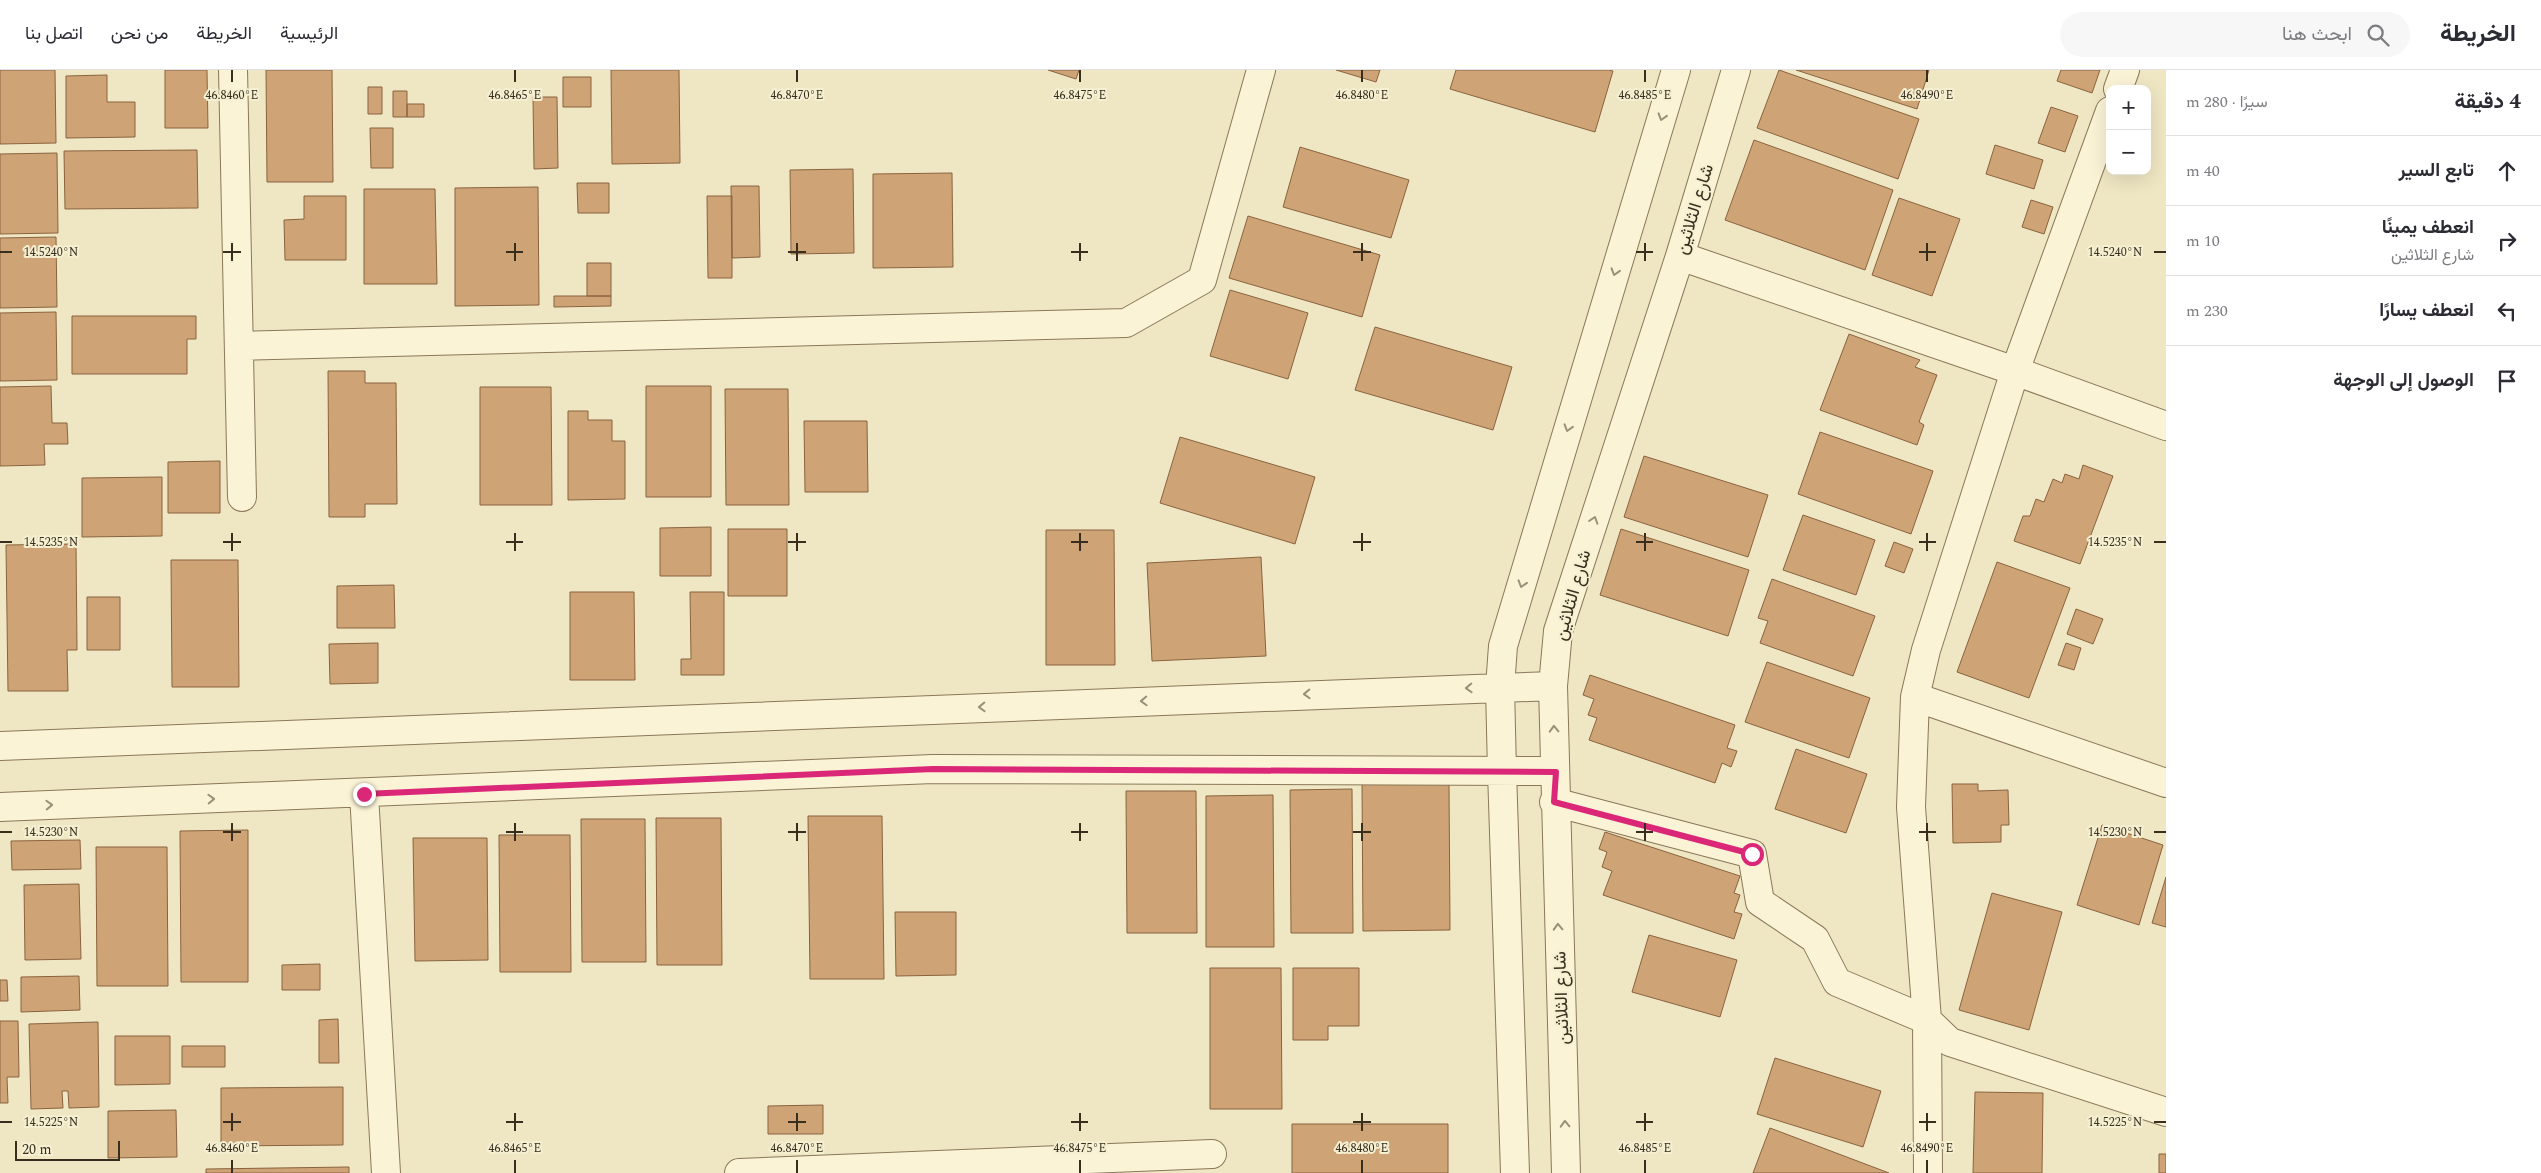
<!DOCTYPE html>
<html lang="ar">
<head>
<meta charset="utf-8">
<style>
	:root { --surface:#fff; --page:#f7f7f7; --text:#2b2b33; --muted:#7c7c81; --line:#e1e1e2 }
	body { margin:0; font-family:Spectral,Vazirmatn,serif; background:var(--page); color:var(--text); direction:rtl }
	.controls { position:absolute; right:15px; top:15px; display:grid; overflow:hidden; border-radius:10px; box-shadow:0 5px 20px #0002 }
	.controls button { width:45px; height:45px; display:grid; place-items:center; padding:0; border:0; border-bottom:1px solid var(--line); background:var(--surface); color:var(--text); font:25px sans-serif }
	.scale { position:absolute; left:15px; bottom:12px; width:105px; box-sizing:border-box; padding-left:5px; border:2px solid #392e1e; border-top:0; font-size:14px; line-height:18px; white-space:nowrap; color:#392e1e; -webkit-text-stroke:4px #f6f0d2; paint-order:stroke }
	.stop { position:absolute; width:15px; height:15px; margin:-11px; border:4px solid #db2777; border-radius:50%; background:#fff }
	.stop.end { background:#db2777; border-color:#fff; box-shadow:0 1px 5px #0008 }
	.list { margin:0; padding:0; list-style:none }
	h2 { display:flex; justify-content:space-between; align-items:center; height:65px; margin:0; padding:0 20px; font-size:21px }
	h2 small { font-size:16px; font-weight:400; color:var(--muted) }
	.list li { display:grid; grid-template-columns:32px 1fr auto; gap:15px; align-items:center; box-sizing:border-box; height:70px; padding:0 20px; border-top:1px solid var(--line) }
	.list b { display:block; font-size:19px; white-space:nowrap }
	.list p { margin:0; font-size:16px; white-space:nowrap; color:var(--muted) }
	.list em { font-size:16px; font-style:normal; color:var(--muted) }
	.icon { flex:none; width:28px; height:28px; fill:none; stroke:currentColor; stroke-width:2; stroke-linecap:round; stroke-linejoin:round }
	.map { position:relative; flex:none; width:2166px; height:1103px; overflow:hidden; direction:ltr }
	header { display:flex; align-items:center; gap:30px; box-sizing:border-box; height:70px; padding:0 25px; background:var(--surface); border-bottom:1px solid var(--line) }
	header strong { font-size:24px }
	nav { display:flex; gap:28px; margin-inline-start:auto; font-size:18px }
	.search { width:350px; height:45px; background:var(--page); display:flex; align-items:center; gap:12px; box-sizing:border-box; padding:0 18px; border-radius:28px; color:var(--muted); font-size:19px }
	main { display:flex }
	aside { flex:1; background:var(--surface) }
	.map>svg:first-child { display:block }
	.building { fill:#cea477; stroke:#8a633e }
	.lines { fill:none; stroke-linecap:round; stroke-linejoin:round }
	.minor-casing { stroke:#8a7859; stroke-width:30 }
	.minor { stroke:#faf3d6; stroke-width:28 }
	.oneway { stroke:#9a907a }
	.route { stroke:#db2777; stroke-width:6 }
	.ticks { fill:none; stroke:#392e1e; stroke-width:2 }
	.labels { text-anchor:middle; stroke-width:4; stroke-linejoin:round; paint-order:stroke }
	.street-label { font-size:18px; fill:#392e1e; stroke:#f6f0d2 }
	.ticks-label { font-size:12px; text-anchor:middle; fill:#392e1e; stroke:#f6f0d2; stroke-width:4; stroke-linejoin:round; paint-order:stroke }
</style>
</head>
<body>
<header>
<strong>الخريطة</strong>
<div class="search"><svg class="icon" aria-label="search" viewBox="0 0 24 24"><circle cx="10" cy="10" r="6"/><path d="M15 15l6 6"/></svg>ابحث هنا</div>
<nav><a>الرئيسية</a><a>الخريطة</a><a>من نحن</a><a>اتصل بنا</a></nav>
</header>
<main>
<aside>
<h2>4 دقيقة<small>سيرًا · 280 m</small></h2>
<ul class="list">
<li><svg class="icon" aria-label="ahead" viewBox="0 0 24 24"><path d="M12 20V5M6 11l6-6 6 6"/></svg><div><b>تابع السير</b></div><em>40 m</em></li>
<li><svg class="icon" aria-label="right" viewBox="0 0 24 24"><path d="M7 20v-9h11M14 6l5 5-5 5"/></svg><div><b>انعطف يمينًا</b><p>شارع الثلاثين</p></div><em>10 m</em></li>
<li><svg class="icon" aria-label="left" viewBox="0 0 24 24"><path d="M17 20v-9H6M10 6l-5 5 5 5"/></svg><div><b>انعطف يسارًا</b></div><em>230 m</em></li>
<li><svg class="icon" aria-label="arrive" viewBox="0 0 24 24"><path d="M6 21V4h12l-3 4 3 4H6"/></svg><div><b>الوصول إلى الوجهة</b></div></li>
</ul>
</aside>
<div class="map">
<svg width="2166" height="1103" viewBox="0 0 2166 1103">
	<rect width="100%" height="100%" fill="#efe6c3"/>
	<path class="building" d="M0 0H55L56 73 0 74Z
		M165 0H207L208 58H165Z
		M266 0H332L333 112H267Z
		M611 0H679L680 93 612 94Z
		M1048 0H1079L1076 9Z
		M1336 0H1380L1376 12Z
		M1456 0H1609L1613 1 1595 62 1450 19Z
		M1779 0 1919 49 1898 109 1757 58Z
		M1796 0H1929L1917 39Z
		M2061 0H2100L2092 23 2057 11Z
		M107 5V32H135V67L66 68V6Z
		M563 7H591V37H563Z
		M368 17H382V44H368Z
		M393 21H407V47H393Z
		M533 27H557L558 98 534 99Z
		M407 34H424V47H407Z
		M2051 37 2078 46 2065 82 2038 73Z
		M370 58H393V98H371Z
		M1754 70 1893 120 1865 200 1725 150Z
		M1995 75 2043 90 2034 119 1986 104Z
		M1300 77 1409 110 1391 168 1283 137Z
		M197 80 198 138 65 139 64 81Z
		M57 83 58 163 0 164V84Z
		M853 99 854 183 791 184 790 100Z
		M952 103 953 197 873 198V104Z
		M577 113H609V143H578Z
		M731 116H759L760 187 732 188Z
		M538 117 539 235 455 236V118Z
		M364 119H435L437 214H364Z
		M304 126H346V190H285L284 150 304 149Z
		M707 126H732V208H708Z
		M1899 128 1960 149 1932 226 1872 205Z
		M2031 130 2053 137 2044 164 2022 157Z
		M1248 146 1380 185 1362 247 1229 208Z
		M56 167 57 237 0 238V168Z
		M587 193H611V226H587Z
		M1230 220 1308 243 1288 309 1210 286Z
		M554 226H611V236L554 237Z
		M56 242 57 310 0 311V243Z
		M72 246H196V269H187V304H72Z
		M1375 257 1512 297 1493 360 1355 320Z
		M1849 264 1920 290 1915 297 1937 305 1919 352 1924 355 1917 375 1820 340Z
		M328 301H365V313H396L397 434H365V447H329Z
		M51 316 52 353H67L68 374H44L45 395 0 396V317Z
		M646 316H711V427H646Z
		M480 317H551L552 435H480Z
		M725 319H788L789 435H726Z
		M568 341H588V350H612V371H625V429L568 430Z
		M804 351H867L868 422H805Z
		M1820 362 1933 401 1911 464 1798 424Z
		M1180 367 1315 407 1295 474 1160 433Z
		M1644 386 1768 425 1748 487 1624 447Z
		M220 391V443H168V392Z
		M2083 395 2113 406 2080 494 2014 471 2023 446H2030L2036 429 2044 432 2053 409 2062 413 2065 404 2079 409Z
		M162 407V466L82 467V408Z
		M1803 445 1875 470 1856 525 1783 500Z
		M711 457V506H660V458Z
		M728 459H787V526H728Z
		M1621 459 1749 500 1728 566 1600 525Z
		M1046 460H1114L1115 595H1046Z
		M1894 472 1913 479 1904 503 1885 496Z
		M76 474 77 580H67L68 621H8L6 475Z
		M1261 487 1266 586 1152 591 1147 493Z
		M171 490H238L239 617H172Z
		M1997 492 2070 518 2029 628 1957 602Z
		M1772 509 1875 546 1853 606 1760 573 1768 551 1758 548Z
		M394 515 395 558H337V516Z
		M570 522H634L635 610H570Z
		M690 522H724V605H681V589H691Z
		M87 527H120V580H87Z
		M2076 539 2103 549 2093 574 2067 564Z
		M378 573V613L330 614 329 574Z
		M2066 573 2081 578 2074 600 2058 595Z
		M1767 592 1870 628 1849 688 1745 652Z
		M1590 605 1735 655 1727 678 1737 681 1731 697 1722 693 1715 713 1589 670 1597 648 1588 645 1594 629 1583 625Z
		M1796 679 1867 704 1846 763 1775 739Z
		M1449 713 1450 860 1363 861 1362 714Z
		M1952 714H1978V721L2008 720 2009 755H2001V772L1953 773Z
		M1352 719 1353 863H1291L1290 720Z
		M1126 721H1196L1197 863H1127Z
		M1273 725 1274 877H1206V726Z
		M808 746H882L884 909H810Z
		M656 748H721L722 895H657Z
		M581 749H645L646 892H582Z
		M2102 755 2163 775 2139 855 2077 835Z
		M248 760V912H181L180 761Z
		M1605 762 1740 806 1734 823 1740 825 1734 842 1742 844 1734 869 1603 825 1612 801 1602 797 1607 782 1599 779Z
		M499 765H570L571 902H500Z
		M413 768H487L488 890 415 891Z
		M80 770 81 799 12 800 11 771Z
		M96 777H167L168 916H97Z
		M2166 807V857L2152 853Z
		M79 814 81 889 25 890 24 815Z
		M1992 823 2062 842 2029 960 1959 940Z
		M895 842H956V905L896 906Z
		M1649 865 1737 890 1720 947 1632 922Z
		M320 894V920H282V895Z
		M1210 898H1281L1282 1039H1210Z
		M1293 898H1359V956H1328V970H1293Z
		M79 906 80 940 21 942V907Z
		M0 910H7L8 931H0Z
		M338 949 339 993H319V950Z
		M0 951H18L19 1007H7L8 1033H0Z
		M98 952 99 1037 69 1038 68 1021H62L63 1038 31 1039 29 954Z
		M115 966H170V1014L115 1015Z
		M182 976H225V997H182Z
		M1775 988 1881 1021 1863 1077 1757 1044Z
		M343 1017V1075L221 1076V1018Z
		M1975 1022 2043 1023 2042 1103H1973Z
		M823 1035V1064H768V1036Z
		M176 1040 177 1087 108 1088V1041Z
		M1292 1054H1448V1103H1292Z
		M1770 1058 1889 1103H1753Z
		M2159 1084H2166V1103H2159Z
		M349 1097V1103H206V1099Z"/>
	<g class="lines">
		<defs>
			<path id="minor" d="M233 0 242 427
				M2118 19 2125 0
				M2110 41 2015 301 1926 580 1915 627 1911 737 1927 950 1950 972 2166 1042
				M1680 186 2015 301 2166 356
				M239 276 1126 253 1202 210 1261 0
				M1915 627 2166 713
				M0 676 1553 616
				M364 724 386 1103
				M1554 732 1752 784 1760 832 1815 869 1837 912 1927 950 1928 1103
				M0 737 933 699 1555 701
				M739 1103 1212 1084
				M1515 1103 1502 701 1500 617 1503 576 1676 0
				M1566 1103 1553 616 1558 561 1680 186 1736 0"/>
		</defs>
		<use href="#minor" class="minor-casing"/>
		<use href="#minor" class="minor"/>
	</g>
	<defs><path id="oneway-chevron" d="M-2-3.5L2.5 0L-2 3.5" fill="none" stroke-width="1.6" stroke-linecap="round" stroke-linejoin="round" transform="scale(1.25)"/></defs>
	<g class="oneway">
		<use href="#oneway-chevron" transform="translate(1662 47) rotate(107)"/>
		<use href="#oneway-chevron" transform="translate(1615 202) rotate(107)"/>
		<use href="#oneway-chevron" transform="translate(1568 358) rotate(107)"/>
		<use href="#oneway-chevron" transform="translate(1594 450) rotate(-72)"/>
		<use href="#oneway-chevron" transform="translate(1522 514) rotate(107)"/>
		<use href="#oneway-chevron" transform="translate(1469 618) rotate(178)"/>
		<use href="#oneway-chevron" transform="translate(1307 624) rotate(178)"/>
		<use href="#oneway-chevron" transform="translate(1144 631) rotate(178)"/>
		<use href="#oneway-chevron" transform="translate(982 637) rotate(178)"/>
		<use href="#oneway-chevron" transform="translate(1554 659) rotate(-92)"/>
		<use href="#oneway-chevron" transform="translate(211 729) rotate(-2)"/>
		<use href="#oneway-chevron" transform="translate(49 735) rotate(-2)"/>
		<use href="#oneway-chevron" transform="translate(1558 857) rotate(-92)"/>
		<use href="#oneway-chevron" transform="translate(1565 1054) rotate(-92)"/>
	</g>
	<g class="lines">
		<path class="route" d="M364 724 933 699 1556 702 1554 732 1752 784"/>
	</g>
	<path class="ticks" d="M232 0V12M515 0V12M797 0V12M1080 0V12M1362 0V12M1645 0V12M1927 0V12M232 173V191M515 173V191M797 173V191M1080 173V191M1362 173V191M1645 173V191M1927 173V191M0 182H12M223 182H241M506 182H523M788 182H806M1071 182H1088M1353 182H1371M1636 182H1653M1919 182H1936M2154 182H2166M232 463V481M515 463V481M797 463V481M1080 463V481M1362 463V481M1645 463V481M1927 463V481M0 472H12M223 472H241M506 472H523M788 472H806M1071 472H1088M1353 472H1371M1636 472H1653M1919 472H1936M2154 472H2166M232 753V771M515 753V771M797 753V771M1080 753V771M1362 753V771M1645 753V771M1927 753V771M0 762H12M223 762H241M506 762H523M788 762H806M1071 762H1088M1353 762H1371M1636 762H1653M1919 762H1936M2154 762H2166M232 1043V1061M515 1043V1061M797 1043V1061M1080 1043V1061M1362 1043V1061M1645 1043V1061M1927 1043V1061M0 1052H12M223 1052H241M506 1052H523M788 1052H806M1071 1052H1088M1353 1052H1371M1636 1052H1653M1919 1052H1936M2154 1052H2166M232 1090V1103M515 1090V1103M797 1090V1103M1080 1090V1103M1362 1090V1103M1645 1090V1103M1927 1090V1103"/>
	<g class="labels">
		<g class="street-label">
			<text transform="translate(1694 139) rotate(-73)" y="6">شارع الثلاثين</text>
			<text transform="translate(1572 525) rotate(-74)" y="6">شارع الثلاثين</text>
			<text transform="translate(1561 928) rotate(-92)" y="6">شارع الثلاثين</text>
		</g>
	</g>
	<g class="ticks-label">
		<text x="232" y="29">46.8460°E</text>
		<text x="515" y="29">46.8465°E</text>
		<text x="797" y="29">46.8470°E</text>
		<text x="1080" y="29">46.8475°E</text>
		<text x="1362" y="29">46.8480°E</text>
		<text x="1645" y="29">46.8485°E</text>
		<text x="1927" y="29">46.8490°E</text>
		<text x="51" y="186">14.5240°N</text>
		<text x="2115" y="186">14.5240°N</text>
		<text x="51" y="476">14.5235°N</text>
		<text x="2115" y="476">14.5235°N</text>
		<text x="51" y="766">14.5230°N</text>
		<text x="2115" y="766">14.5230°N</text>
		<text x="51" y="1056">14.5225°N</text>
		<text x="2115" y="1056">14.5225°N</text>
		<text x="232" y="1082">46.8460°E</text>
		<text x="515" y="1082">46.8465°E</text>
		<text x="797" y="1082">46.8470°E</text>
		<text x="1080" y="1082">46.8475°E</text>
		<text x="1362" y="1082">46.8480°E</text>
		<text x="1645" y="1082">46.8485°E</text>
		<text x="1927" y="1082">46.8490°E</text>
	</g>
</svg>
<div class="controls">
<button>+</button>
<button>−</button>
</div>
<div class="scale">20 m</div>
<div class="stop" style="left:1752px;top:784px"></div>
<div class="stop end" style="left:364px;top:724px"></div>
</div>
</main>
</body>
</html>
